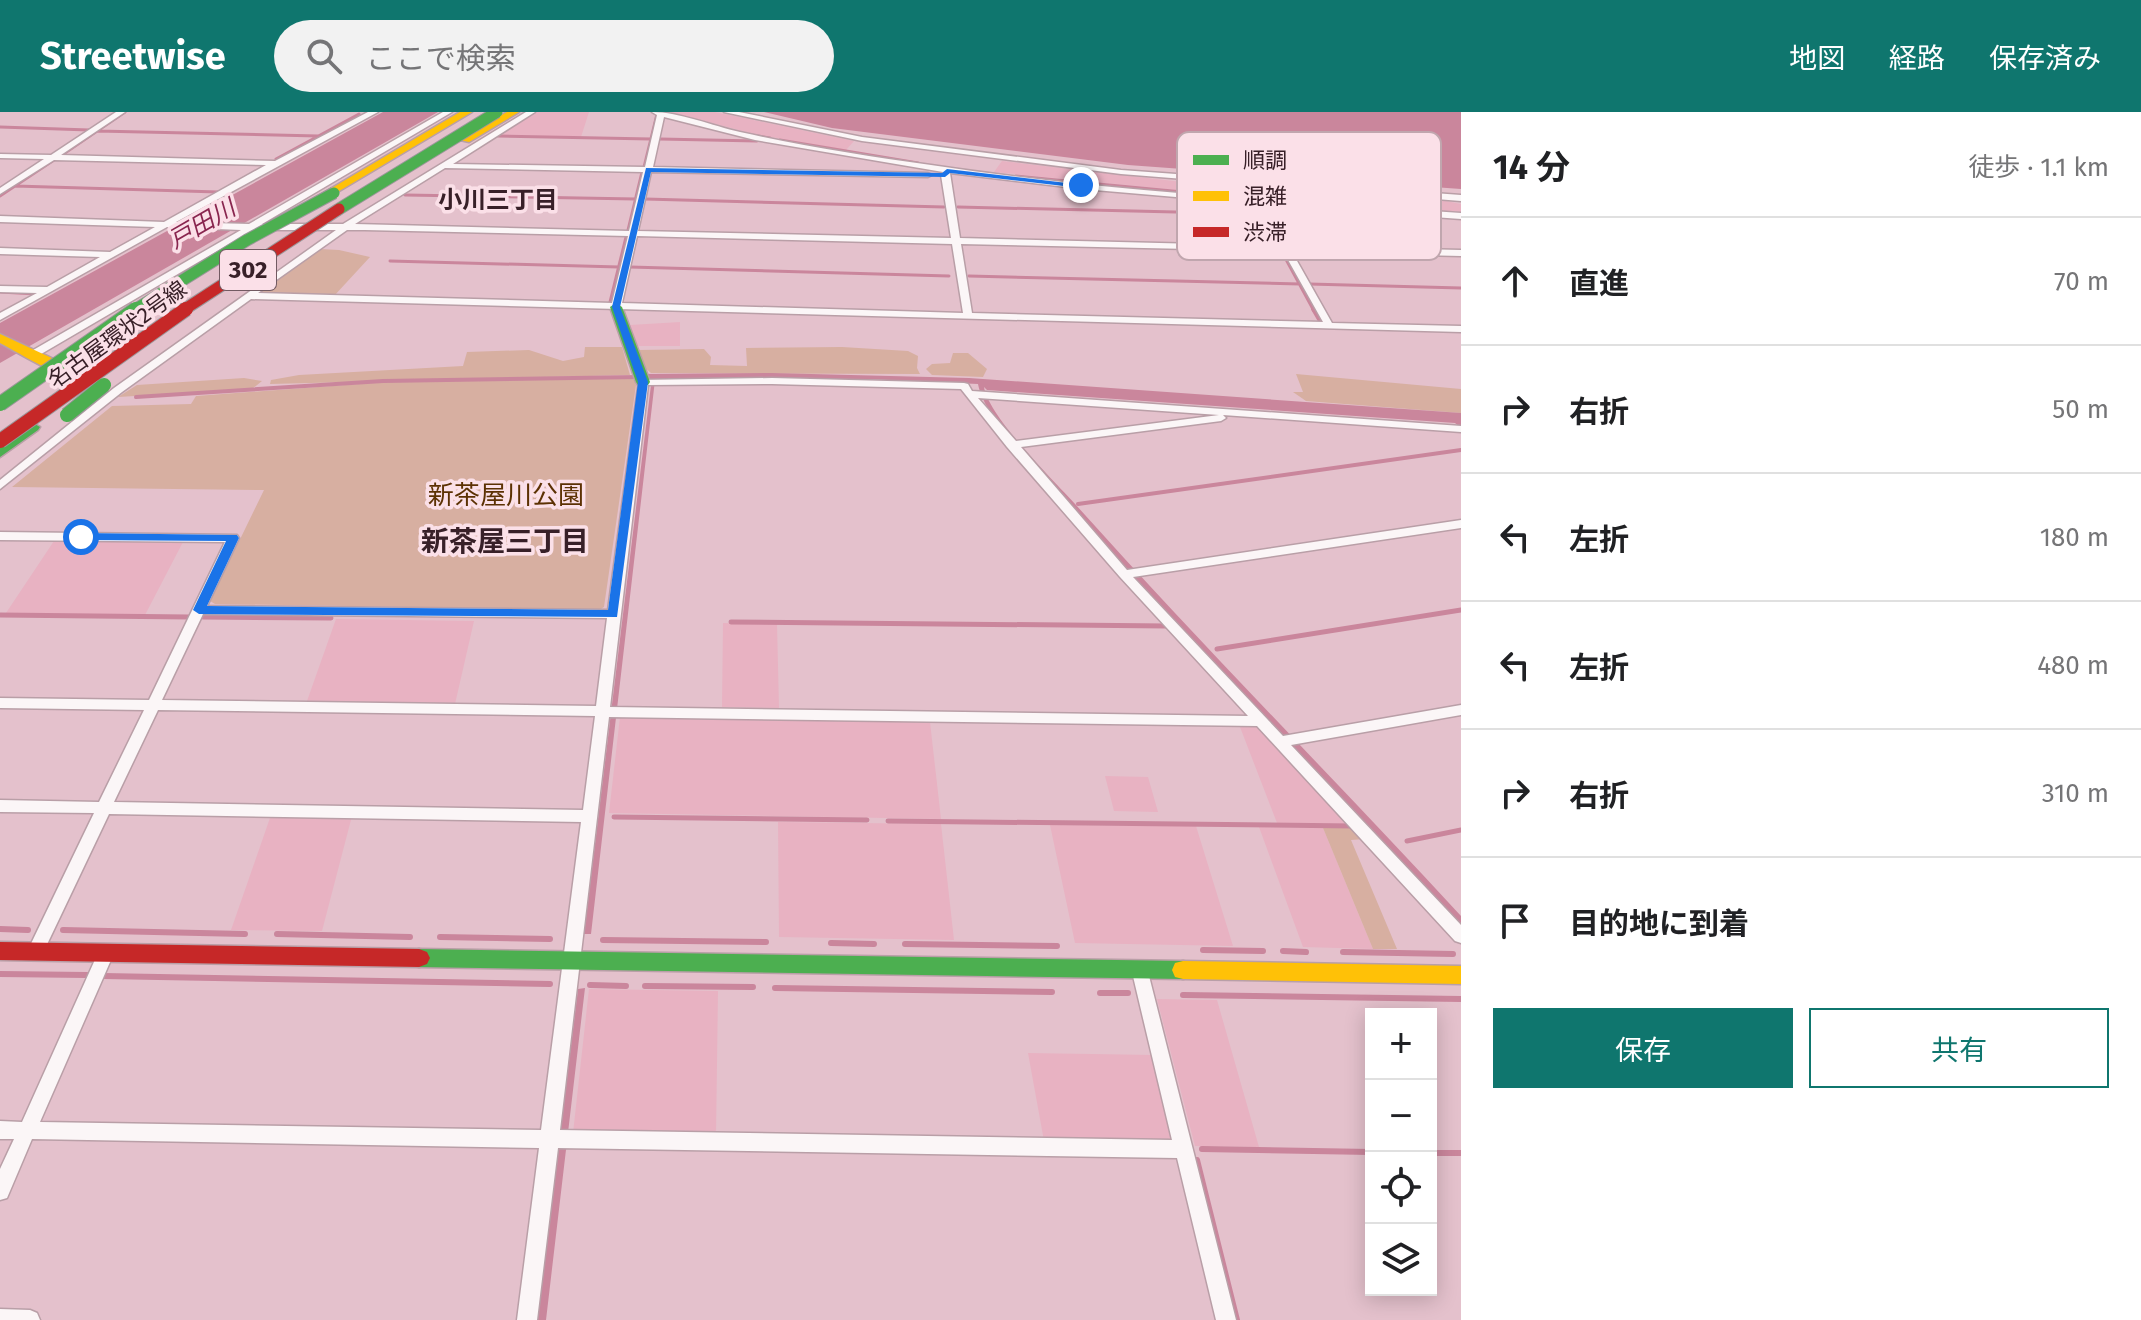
<!DOCTYPE html>
<html lang="ja">
<head>
<meta charset="utf-8">
<style>
	:root { --surface:#fff; --page:#f2f2f2; --text:#202124; --muted:#757577; --line:#e0e0e0; --accent:#0f766e }
	body { margin:0; font-family:"Fira Sans","Noto Sans JP",sans-serif; background:var(--page); color:var(--text) }
	.controls { position:absolute; right:24px; bottom:24px; display:grid; overflow:hidden; border-radius:0px; box-shadow:0 4px 20px #0003 }
	.controls button { width:72px; height:72px; display:grid; place-items:center; padding:0; border:0; border-bottom:2px solid var(--line); background:var(--surface); color:var(--text); font:40px sans-serif }
	.stop { position:absolute; width:24px; height:24px; margin:-18px; border:6px solid #1a73e8; border-radius:50%; background:#fff }
	.stop.end { background:#1a73e8; border-color:#fff; box-shadow:0 2px 8px #0008 }
	.list { margin:0; padding:0; list-style:none }
	h2 { display:flex; justify-content:space-between; align-items:center; height:104px; margin:0; padding:0 32px; font-size:34px }
	h2 small { font-size:26px; font-weight:400; color:var(--muted) }
	.list li { display:grid; grid-template-columns:52px 1fr auto; gap:24px; align-items:center; box-sizing:border-box; height:128px; padding:0 32px; border-top:2px solid var(--line) }
	.list b { display:block; font-size:30px; white-space:nowrap }
	.list em { font-size:26px; font-style:normal; color:var(--muted) }
	.actions { display:flex; gap:16px; padding:24px 32px }
	.actions a { flex:1; padding:18px 0; border:2px solid var(--accent); border-radius:0px; text-align:center; font-size:28px; color:var(--accent) }
	.actions .main { background:var(--accent); color:#fff }
	.icon { flex:none; width:44px; height:44px; fill:none; stroke:currentColor; stroke-width:2; stroke-linecap:round; stroke-linejoin:round }
	.map { position:relative; flex:none; width:1461px; height:1208px; overflow:hidden }
	header { display:flex; align-items:center; gap:48px; box-sizing:border-box; height:112px; padding:0 40px; background:var(--accent); color:#fff }
	header strong { font-size:38px }
	nav { display:flex; gap:44px; margin-inline-start:auto; font-size:28px }
	.search { width:560px; height:72px; background:var(--page); display:flex; align-items:center; gap:20px; box-sizing:border-box; padding:0 28px; border-radius:44px; color:var(--muted); font-size:30px }
	main { display:flex }
	aside { flex:1; background:var(--surface) }
	.map>svg:first-child { display:block }
	.built { fill:#e8b2c2 }
	.green { fill:#d7afa1 }
	.water { fill:#ca869c }
	.lines { fill:none; stroke-linecap:round; stroke-linejoin:round }
	.stream-far3 { stroke:#ca869c; stroke-width:3 }
	.stream-far2 { stroke:#ca869c; stroke-width:4 }
	.stream-far1 { stroke:#ca869c; stroke-width:5 }
	.stream { stroke:#ca869c; stroke-width:6 }
	.street-casing { stroke:#b99fa7; stroke-width:3 }
	.fast-casing { stroke:#b99fa7; stroke-width:3 }
	.slow-casing { stroke:#b99fa7; stroke-width:3 }
	.jam-casing { stroke:#b99fa7; stroke-width:3 }
	.street { fill:#fbf6f7; fill-rule:evenodd }
	.fast { fill:#4caf50; fill-rule:evenodd }
	.slow { fill:#ffc107; fill-rule:evenodd }
	.jam { fill:#c62828; fill-rule:evenodd }
	.fast-bridge-far1-casing { stroke:#9b979a; stroke-width:13; stroke-linecap:butt }
	.fast-bridge-casing { stroke:#9b979a; stroke-width:16; stroke-linecap:butt }
	.jam-bridge-far1-casing { stroke:#9b979a; stroke-width:13; stroke-linecap:butt }
	.jam-bridge-casing { stroke:#9b979a; stroke-width:16; stroke-linecap:butt }
	.fast-bridge-far1 { stroke:#4caf50; stroke-width:11 }
	.fast-bridge { stroke:#4caf50; stroke-width:14 }
	.jam-bridge-far1 { stroke:#c62828; stroke-width:11 }
	.jam-bridge { stroke:#c62828; stroke-width:14 }
	.route { fill:#1a73e8 }
	.labels { text-anchor:middle; stroke-width:7; stroke-linejoin:round; paint-order:stroke }
	.far-street-label { font-size:22px; fill:#382028; stroke:#fbe0e8 }
	.far-neighbourhood-label { font-size:24px; font-weight:bold; fill:#382028; stroke:#fbe0e8 }
	.far-water-label { font-size:24px; font-style:italic; fill:#89264f; stroke:#fbe0e8 }
	.shield { fill:#fbe0e8; stroke:#725a62; stroke-width:2 }
	.shield-label { font-size:24px; font-weight:bold; fill:#382028 }
	.park-label { font-size:26px; fill:#5c3103; stroke:#fbe0e8 }
	.neighbourhood-label { font-size:28px; font-weight:bold; fill:#382028; stroke:#fbe0e8 }
	.key { fill:#fbe0e8; stroke:#c0a6ae; stroke-width:2 }
	.key-label { font-size:22px; fill:#382028 }
</style>
</head>
<body>
<header>
<strong>Streetwise</strong>
<div class="search"><svg class="icon" aria-label="search" viewBox="0 0 24 24"><circle cx="10" cy="10" r="6"/><path d="M15 15l6 6"/></svg>ここで検索</div>
<nav><a>地図</a><a>経路</a><a>保存済み</a></nav>
</header>
<main>
<div class="map">
<svg width="1461" height="1208" viewBox="0 0 1461 1208">
	<rect width="100%" height="100%" fill="#e4c1cc"/>
	<path class="built" d="M537 0H589L581 25 500 23Z
		M669 0H715L854 29 846 38 754 22Z
		M1002 49 1208 73 1441 88 1461 92V100L1271 87 994 60Z
		M680 210V234H636L630 213Z
		M54 429 183 430 145 503 6 501Z
		M336 507 474 509 455 592 307 589Z
		M723 511 777 512 779 596 722 595Z
		M620 605 930 610 941 707 609 701Z
		M1240 615H1257L1268 621 1353 712 1277 711Z
		M1105 664 1148 665 1158 700 1114 699Z
		M271 703 352 704 322 819 231 818Z
		M778 710 941 712 954 828 779 825Z
		M1050 713 1196 714 1233 834 1075 831Z
		M1259 715 1323 716 1373 837 1303 835Z
		M589 877 718 879 716 1023 573 1021Z
		M1157 887 1217 888 1259 1035 1195 1034Z
		M1028 941 1153 943 1174 1031 1044 1029Z"/>
	<path class="green" d="M320 137 339 138 370 145 334 184 258 182Z
		M585 235H622L630 263 270 272 271 268 299 263 463 254 467 240 529 238 563 249 584 245Z
		M842 235 908 239 918 244 917 256 920 262 651 261 644 255 638 238 704 237 711 245 710 253 747 254 746 236Z
		M953 241H968L987 257 983 265 932 263 926 257 932 252 950 251Z
		M1296 262 1461 277V301L1306 289 1293 280H1303Z
		M244 266 262 269 252 277 118 285 137 273Z
		M633 266 636 273 604 495 599 498 215 492 210 489 264 378 12 375 112 294 191 292 196 284 386 270Z
		M1323 716H1355L1365 727 1351 728 1397 837H1373Z"/>
	<path class="water" d="M383 0H438L0 251V211Z
		M764 0H1461V77L1128 53 832 16Z
		M772 261 969 266 1461 301V316L1455 311 987 278 984 275C988 304 1054 369 1076 393 1201 533 1334 666 1461 804V814C1332 677 1201 541 1076 401 1049 371 985 310 978 272L866 267 655 268 591 822H584L651 273 645 262Z
		M585 876 546 1208H537L578 877Z"/>
	<g class="lines">
		<path class="stream-far3" d="M0 15 89 18
			M97 19 318 24
			M751 23 770 26
			M498 24 651 27
			M660 27 757 29
			M780 28 918 51
			M62 43 125 0
			M276 47 359 2
			M644 55 657 2
			M1016 64 1067 69
			M1088 71 1257 87
			M15 74 218 80
			M405 83 636 87
			M0 84 54 48
			M645 87 944 95
			M1256 93 1279 133
			M958 95 1261 102
			M628 118 642 60
			M1282 140 1314 199
			M390 149 619 155
			M630 155 949 164
			M969 164 1300 172
			M1309 172 1461 176
			M0 180 36 182
			M610 190 626 125"/>
		<path class="stream-far2" d="M1313 197 1320 209
			M136 285 383 269 639 265
			M1078 392 1461 338"/>
		<path class="stream-far1" d="M0 503 189 505
			M203 505 331 506
			M731 510 1167 514
			M1217 537 1461 498
			M614 705 867 708
			M888 709 1354 714
			M1407 729 1461 718"/>
		<path class="stream" d="M0 817 28 818
			M63 818 245 822
			M277 822 410 825
			M440 825 550 827
			M603 828 766 830
			M831 831 874 832
			M905 832 1057 834
			M1203 838 1263 839
			M1283 839 1306 840
			M1343 840 1453 842
			M0 862 87 863
			M103 864 550 872
			M590 873 626 874
			M645 874 753 875
			M775 876 1052 880
			M1100 881H1128
			M1183 883 1461 887
			M1202 1037 1371 1040
			M1431 1041H1461
			M1197 1048 1237 1208"/>
		<defs>
			<path id="street" d="M116 0H125L61 43 275 49 368 0H378L176 110 249 112 443 0H452L262 112H343L526 0H535L453 52 645 55 657 3 652 0C679 0 713 14 740 20 803 34 867 44 931 53 1106 79 1284 89 1461 101V107L1266 93 1289 134 1461 138V144L1292 140 1332 211 1461 214V220L251 187 122 280 0 377V368L114 276 336 118H253L36 245H28V241L241 118 167 115 0 208V201L37 181 0 180V174L47 175 100 145 0 142V136L110 140 155 115 0 110V104L164 110 266 53 54 48 0 82V76L44 47 0 46V42L51 43ZM664 5 755 28 943 60 941 63 951 126 638 119 651 60 928 65 932 63 928 61 653 55ZM445 56 643 60 629 119 355 112ZM950 61 1083 77 1257 92 1280 134 960 126ZM347 118H365L628 124 612 191 258 181ZM637 124 952 132 963 201 622 191ZM961 132 1283 139 1323 210 972 201Z
				M724 0H739L862 25 1121 58 1461 83V89L1121 62 862 29Z
				M772 266 964 271 968 272 972 279 1461 314V320L1223 303 1226 306 1221 309 1021 335 1127 458 1461 408V416L1133 465 1283 624 1461 593V603L1291 633 1461 813V831L1455 829 1257 614 609 605 560 1018 1172 1028 1132 860 1134 855 1140 853 1146 855 1148 860 1236 1208H1216L1177 1046 558 1036 537 1208H517L539 1036 32 1027 7 1086 0 1088V1057L14 1027H0V1009L22 1010 98 841 100 836 106 834 112 836 114 841 40 1010 541 1018 581 710 109 702 41 845 35 847 29 845 27 840 94 701 0 700V688L99 690 144 598 0 596V586L149 588 225 430 0 428V420L237 423 239 426 207 494 608 498 639 268ZM772 272 961 277 1007 335 1120 465 1248 604 610 595 648 273ZM978 286 1219 303 1016 329ZM203 502 607 506 596 594 162 588ZM158 598 595 604 583 698 114 690Z
				M0 1197 30 1198 37 1201 40 1208H0Z"/>
			<path id="fast" d="M616 191 622 195 650 270 648 273H638L636 270 610 195Z
				M33 311 40 315 38 318 0 345V334Z
				M419 837 1183 849 1191 851 1194 858 1191 865 1183 867 419 855 411 852 408 846 411 840Z"/>
			<path id="slow" d="M460 0H472L314 94 305 92Z
				M507 0H519L469 30 460 28Z
				M0 222 99 268 97 271C71 274 23 243 0 231Z
				M1183 849 1461 854V872L1183 867 1175 865 1172 858 1175 851Z"/>
			<path id="jam" d="M0 830 419 837 427 840 430 846 427 852 419 855 0 848Z"/>
		</defs>
		<use href="#street" class="street-casing"/>
		<use href="#fast" class="fast-casing"/>
		<use href="#slow" class="slow-casing"/>
		<use href="#jam" class="jam-casing"/>
		<use href="#street" class="street"/>
		<use href="#fast" class="fast"/>
		<use href="#slow" class="slow"/>
		<use href="#jam" class="jam"/>
		<defs>
			<path id="fast-bridge-far1" d="M339 97 497 0
				M133 199 247 128 334 81"/>
			<path id="fast-bridge" d="M0 292 136 197
				M67 303 104 273"/>
			<path id="jam-bridge-far1" d="M182 199 339 97"/>
			<path id="jam-bridge" d="M0 329 186 197"/>
		</defs>
		<use href="#fast-bridge-far1" class="fast-bridge-far1-casing"/>
		<use href="#fast-bridge" class="fast-bridge-casing"/>
		<use href="#jam-bridge-far1" class="jam-bridge-far1-casing"/>
		<use href="#jam-bridge" class="jam-bridge-casing"/>
		<use href="#fast-bridge-far1" class="fast-bridge-far1"/>
		<use href="#fast-bridge" class="fast-bridge"/>
		<use href="#jam-bridge-far1" class="jam-bridge-far1"/>
		<use href="#jam-bridge" class="jam-bridge"/>
	</g>
	<path class="route" d="M646 56 942 61 947 57 1084 73 1081 76 950 61 945 65 651 60 620 195 648 270 617 505 199 502 193 498 226 429 81 428 76 425 81 421 237 423 239 426 207 494 608 498 638 270 612 195Z"/>
	<g class="labels">
		<g class="far-street-label">
			<text transform="translate(117 222) rotate(-36)" y="8">名古屋環状2号線</text>
		</g>
		<g class="far-neighbourhood-label">
			<text x="498" y="96">小川三丁目</text>
		</g>
		<g class="far-water-label">
			<text transform="translate(202 112) rotate(-30)" y="8">戸田川</text>
		</g>
		<rect class="shield" x="220" y="138" width="56" height="40" rx="6"/>
		<g class="shield-label">
			<text x="248" y="166">302</text>
		</g>
		<g class="park-label">
			<text x="506" y="392">新茶屋川公園</text>
		</g>
		<g class="neighbourhood-label">
			<text x="505" y="439">新茶屋三丁目</text>
		</g>
	</g>
	<rect x="1177" y="20" width="264" height="128" rx="12" class="key"/>
	<rect x="1193" y="43" width="36" height="10" fill="#4caf50"/>
	<rect x="1193" y="79" width="36" height="10" fill="#ffc107"/>
	<rect x="1193" y="115" width="36" height="10" fill="#c62828"/>
	<g class="key-label">
		<text x="1243" y="56">順調</text>
		<text x="1243" y="92">混雑</text>
		<text x="1243" y="128">渋滞</text>
	</g>
</svg>
<div class="controls">
<button>+</button>
<button>−</button>
<button><svg class="icon" aria-label="locate" viewBox="0 0 24 24"><circle cx="12" cy="12" r="6"/><path d="M12 2v4M12 18v4M2 12h4M18 12h4"/></svg></button>
<button><svg class="icon" aria-label="layers" viewBox="0 0 24 24"><path d="M12 4l9 5-9 5-9-5zM3 14l9 5 9-5"/></svg></button>
</div>
<div class="stop" style="left:81px;top:425px"></div>
<div class="stop end" style="left:1081px;top:73px"></div>
</div>
<aside>
<h2>14 分<small>徒歩 · 1.1 km</small></h2>
<ul class="list">
<li><svg class="icon" aria-label="ahead" viewBox="0 0 24 24"><path d="M12 20V5M6 11l6-6 6 6"/></svg><div><b>直進</b></div><em>70 m</em></li>
<li><svg class="icon" aria-label="right" viewBox="0 0 24 24"><path d="M7 20v-9h11M14 6l5 5-5 5"/></svg><div><b>右折</b></div><em>50 m</em></li>
<li><svg class="icon" aria-label="left" viewBox="0 0 24 24"><path d="M17 20v-9H6M10 6l-5 5 5 5"/></svg><div><b>左折</b></div><em>180 m</em></li>
<li><svg class="icon" aria-label="left" viewBox="0 0 24 24"><path d="M17 20v-9H6M10 6l-5 5 5 5"/></svg><div><b>左折</b></div><em>480 m</em></li>
<li><svg class="icon" aria-label="right" viewBox="0 0 24 24"><path d="M7 20v-9h11M14 6l5 5-5 5"/></svg><div><b>右折</b></div><em>310 m</em></li>
<li><svg class="icon" aria-label="arrive" viewBox="0 0 24 24"><path d="M6 21V4h12l-3 4 3 4H6"/></svg><div><b>目的地に到着</b></div></li>
</ul>
<div class="actions"><a class="main">保存</a><a>共有</a></div>
</aside>
</main>
</body>
</html>
